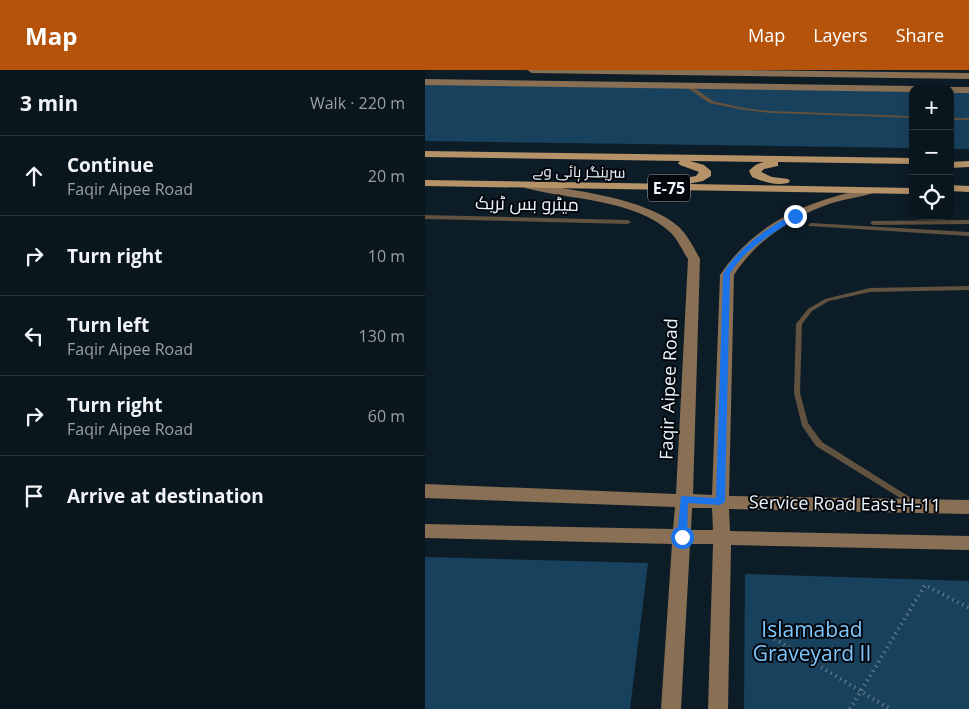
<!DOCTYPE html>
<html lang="en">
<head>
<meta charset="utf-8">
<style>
	:root { --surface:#0a161e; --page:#18232b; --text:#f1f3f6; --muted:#999fa4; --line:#2a353c; --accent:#b45309 }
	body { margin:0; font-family:"Open Sans",Cairo,sans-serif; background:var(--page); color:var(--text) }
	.controls { position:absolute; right:15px; top:15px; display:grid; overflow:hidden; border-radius:10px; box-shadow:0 2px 12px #0003 }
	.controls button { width:45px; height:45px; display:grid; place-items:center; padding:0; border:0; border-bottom:1px solid var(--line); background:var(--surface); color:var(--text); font:25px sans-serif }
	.stop { position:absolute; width:15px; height:15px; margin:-11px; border:4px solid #1a73e8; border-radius:50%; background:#fff }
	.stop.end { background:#1a73e8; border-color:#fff; box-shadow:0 1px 5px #0008 }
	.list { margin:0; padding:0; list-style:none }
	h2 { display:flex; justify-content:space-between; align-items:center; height:65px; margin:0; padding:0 20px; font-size:21px }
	h2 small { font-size:16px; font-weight:400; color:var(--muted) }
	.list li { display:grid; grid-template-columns:32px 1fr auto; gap:15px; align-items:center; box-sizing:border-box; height:80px; padding:0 20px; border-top:1px solid var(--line) }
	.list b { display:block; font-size:19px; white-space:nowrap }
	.list p { margin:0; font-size:16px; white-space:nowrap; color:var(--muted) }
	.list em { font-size:16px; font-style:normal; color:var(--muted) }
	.icon { flex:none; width:28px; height:28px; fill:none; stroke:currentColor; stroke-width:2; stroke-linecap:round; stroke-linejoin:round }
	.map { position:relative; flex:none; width:544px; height:639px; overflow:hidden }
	header { display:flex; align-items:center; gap:30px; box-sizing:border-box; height:70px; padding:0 25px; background:var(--accent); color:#fff }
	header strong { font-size:24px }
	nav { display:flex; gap:28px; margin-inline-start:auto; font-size:18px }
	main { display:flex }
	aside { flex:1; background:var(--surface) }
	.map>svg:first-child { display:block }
	.green { fill:#18415e }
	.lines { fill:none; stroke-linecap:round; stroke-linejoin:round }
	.path { stroke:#78868f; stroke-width:4; stroke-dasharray:1 4.5; stroke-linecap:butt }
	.service { fill:#61513f; fill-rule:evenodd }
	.secondary { fill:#896f53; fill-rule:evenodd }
	.trunk { fill:#b69268; fill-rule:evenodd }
	.route { fill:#1a73e8 }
	.labels { text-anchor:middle; stroke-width:4; stroke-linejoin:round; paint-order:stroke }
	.far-street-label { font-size:15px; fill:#ebf5fd; stroke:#03070b }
	.shield { fill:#03070b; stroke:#a5aeb4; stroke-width:1 }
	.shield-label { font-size:16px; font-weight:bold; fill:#ebf5fd }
	.street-label { font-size:18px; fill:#ebf5fd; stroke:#03070b }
	.near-park-label { font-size:21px; fill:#7ec7fe; stroke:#03070b }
</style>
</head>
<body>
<header>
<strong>Map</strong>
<nav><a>Map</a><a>Layers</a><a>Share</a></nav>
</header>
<main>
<aside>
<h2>3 min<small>Walk · 220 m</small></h2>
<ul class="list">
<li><svg class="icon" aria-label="ahead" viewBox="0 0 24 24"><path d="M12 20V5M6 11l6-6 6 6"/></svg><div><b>Continue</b><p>Faqir Aipee Road</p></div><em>20 m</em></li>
<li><svg class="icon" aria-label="right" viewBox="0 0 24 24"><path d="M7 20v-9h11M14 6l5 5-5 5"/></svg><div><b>Turn right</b></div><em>10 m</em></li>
<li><svg class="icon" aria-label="left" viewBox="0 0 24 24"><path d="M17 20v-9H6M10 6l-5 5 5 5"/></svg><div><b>Turn left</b><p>Faqir Aipee Road</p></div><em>130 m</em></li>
<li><svg class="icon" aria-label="right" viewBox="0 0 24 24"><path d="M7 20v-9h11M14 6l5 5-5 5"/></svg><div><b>Turn right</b><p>Faqir Aipee Road</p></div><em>60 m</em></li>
<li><svg class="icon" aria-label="arrive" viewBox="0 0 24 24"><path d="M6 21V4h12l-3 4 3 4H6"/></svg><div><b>Arrive at destination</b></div></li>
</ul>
</aside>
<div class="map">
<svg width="544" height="639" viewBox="0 0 544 639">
	<rect width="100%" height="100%" fill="#0d1d28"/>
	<path class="green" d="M0 13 488 19V78L0 71Z
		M525 20H544V79H525Z
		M0 487 223 493 205 639H0Z
		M320 504 544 511V639H319Z"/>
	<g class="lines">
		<path class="path" d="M340 563 465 639
			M425 639 500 515 544 538"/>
		<path class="service" d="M261 15H265L288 31 319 38 346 41 488 46V48L346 43 319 40 284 33 261 17Z
			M525 48H544V50H525Z
			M0 145 203 150 206 152 203 154 0 149Z
			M544 150V154L448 155 445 153 448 151Z
			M386 153 544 162V166L384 156 383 155Z
			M544 216V220L445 222 404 231 387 241 377 254 375 323 383 353 397 372 491 431 492 433 491 435 488 436 391 376 377 356 369 323 371 254 383 239 400 229 445 218Z"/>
		<path class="secondary" d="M102 0H315L544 3V9L107 3Z
			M0 9 488 16 493 19H488V22L0 15Z
			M525 17H544V23H525V19H521Z
			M104 113C147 120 222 128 254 157 263 166 269 178 275 189L268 424 287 425 295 205C330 152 385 130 445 118L449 119 451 121 449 123C435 127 421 129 407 133 370 145 330 171 309 205L304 426 544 430V444L304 439 305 461 544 466V480L306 475 303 639H283L288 474H265L256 639H236L247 474 0 468V454L248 459 250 437 0 428V414L251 424 263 189C257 180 253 170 246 163 211 129 145 130 100 118L98 116 100 114ZM267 438H287L288 460H266Z"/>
		<path class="trunk" d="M0 81 488 88V94L353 92V96L339 99 336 102 347 107 363 109 365 111 363 113C350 116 339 112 327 107L324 101C328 96 333 93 339 92L265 91 279 95 286 101V106L278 111 263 114 488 118V124L0 116V110L255 114 252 111 254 109 271 106 274 102 255 95 253 93 255 91 0 87Z
			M544 91V97L525 98V92Z
			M525 115 544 116V122L525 121Z"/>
	</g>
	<path class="route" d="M370 144 372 145V148C348 163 319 179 305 204L300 432 295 435 263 433 262 467 260 469H253L252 467 256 426 291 428 298 204C310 181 346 154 370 144Z"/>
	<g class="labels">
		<g class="far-street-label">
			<text transform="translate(154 102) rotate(1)" y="5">سرینگر ہائی وے</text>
		</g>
		<rect class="shield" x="223" y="104.5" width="42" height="27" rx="4"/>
		<g class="shield-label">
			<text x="244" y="124">E-75</text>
		</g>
		<g class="street-label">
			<text transform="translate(102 134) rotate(1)" y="6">میٹرو بس ٹریک</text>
			<text transform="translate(244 319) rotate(-88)" y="6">Faqir Aipee Road</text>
			<text transform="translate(420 434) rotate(1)" y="6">Service Road East-H-11</text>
		</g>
		<g class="near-park-label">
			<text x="387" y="567">Islamabad<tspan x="387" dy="24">Graveyard II</tspan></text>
		</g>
	</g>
</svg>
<div class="controls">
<button>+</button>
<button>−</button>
<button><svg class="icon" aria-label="locate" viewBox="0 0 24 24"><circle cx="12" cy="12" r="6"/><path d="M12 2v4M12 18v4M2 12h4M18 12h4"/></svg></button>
</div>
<div class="stop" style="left:257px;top:467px"></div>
<div class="stop end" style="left:370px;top:146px"></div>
</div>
</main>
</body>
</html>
